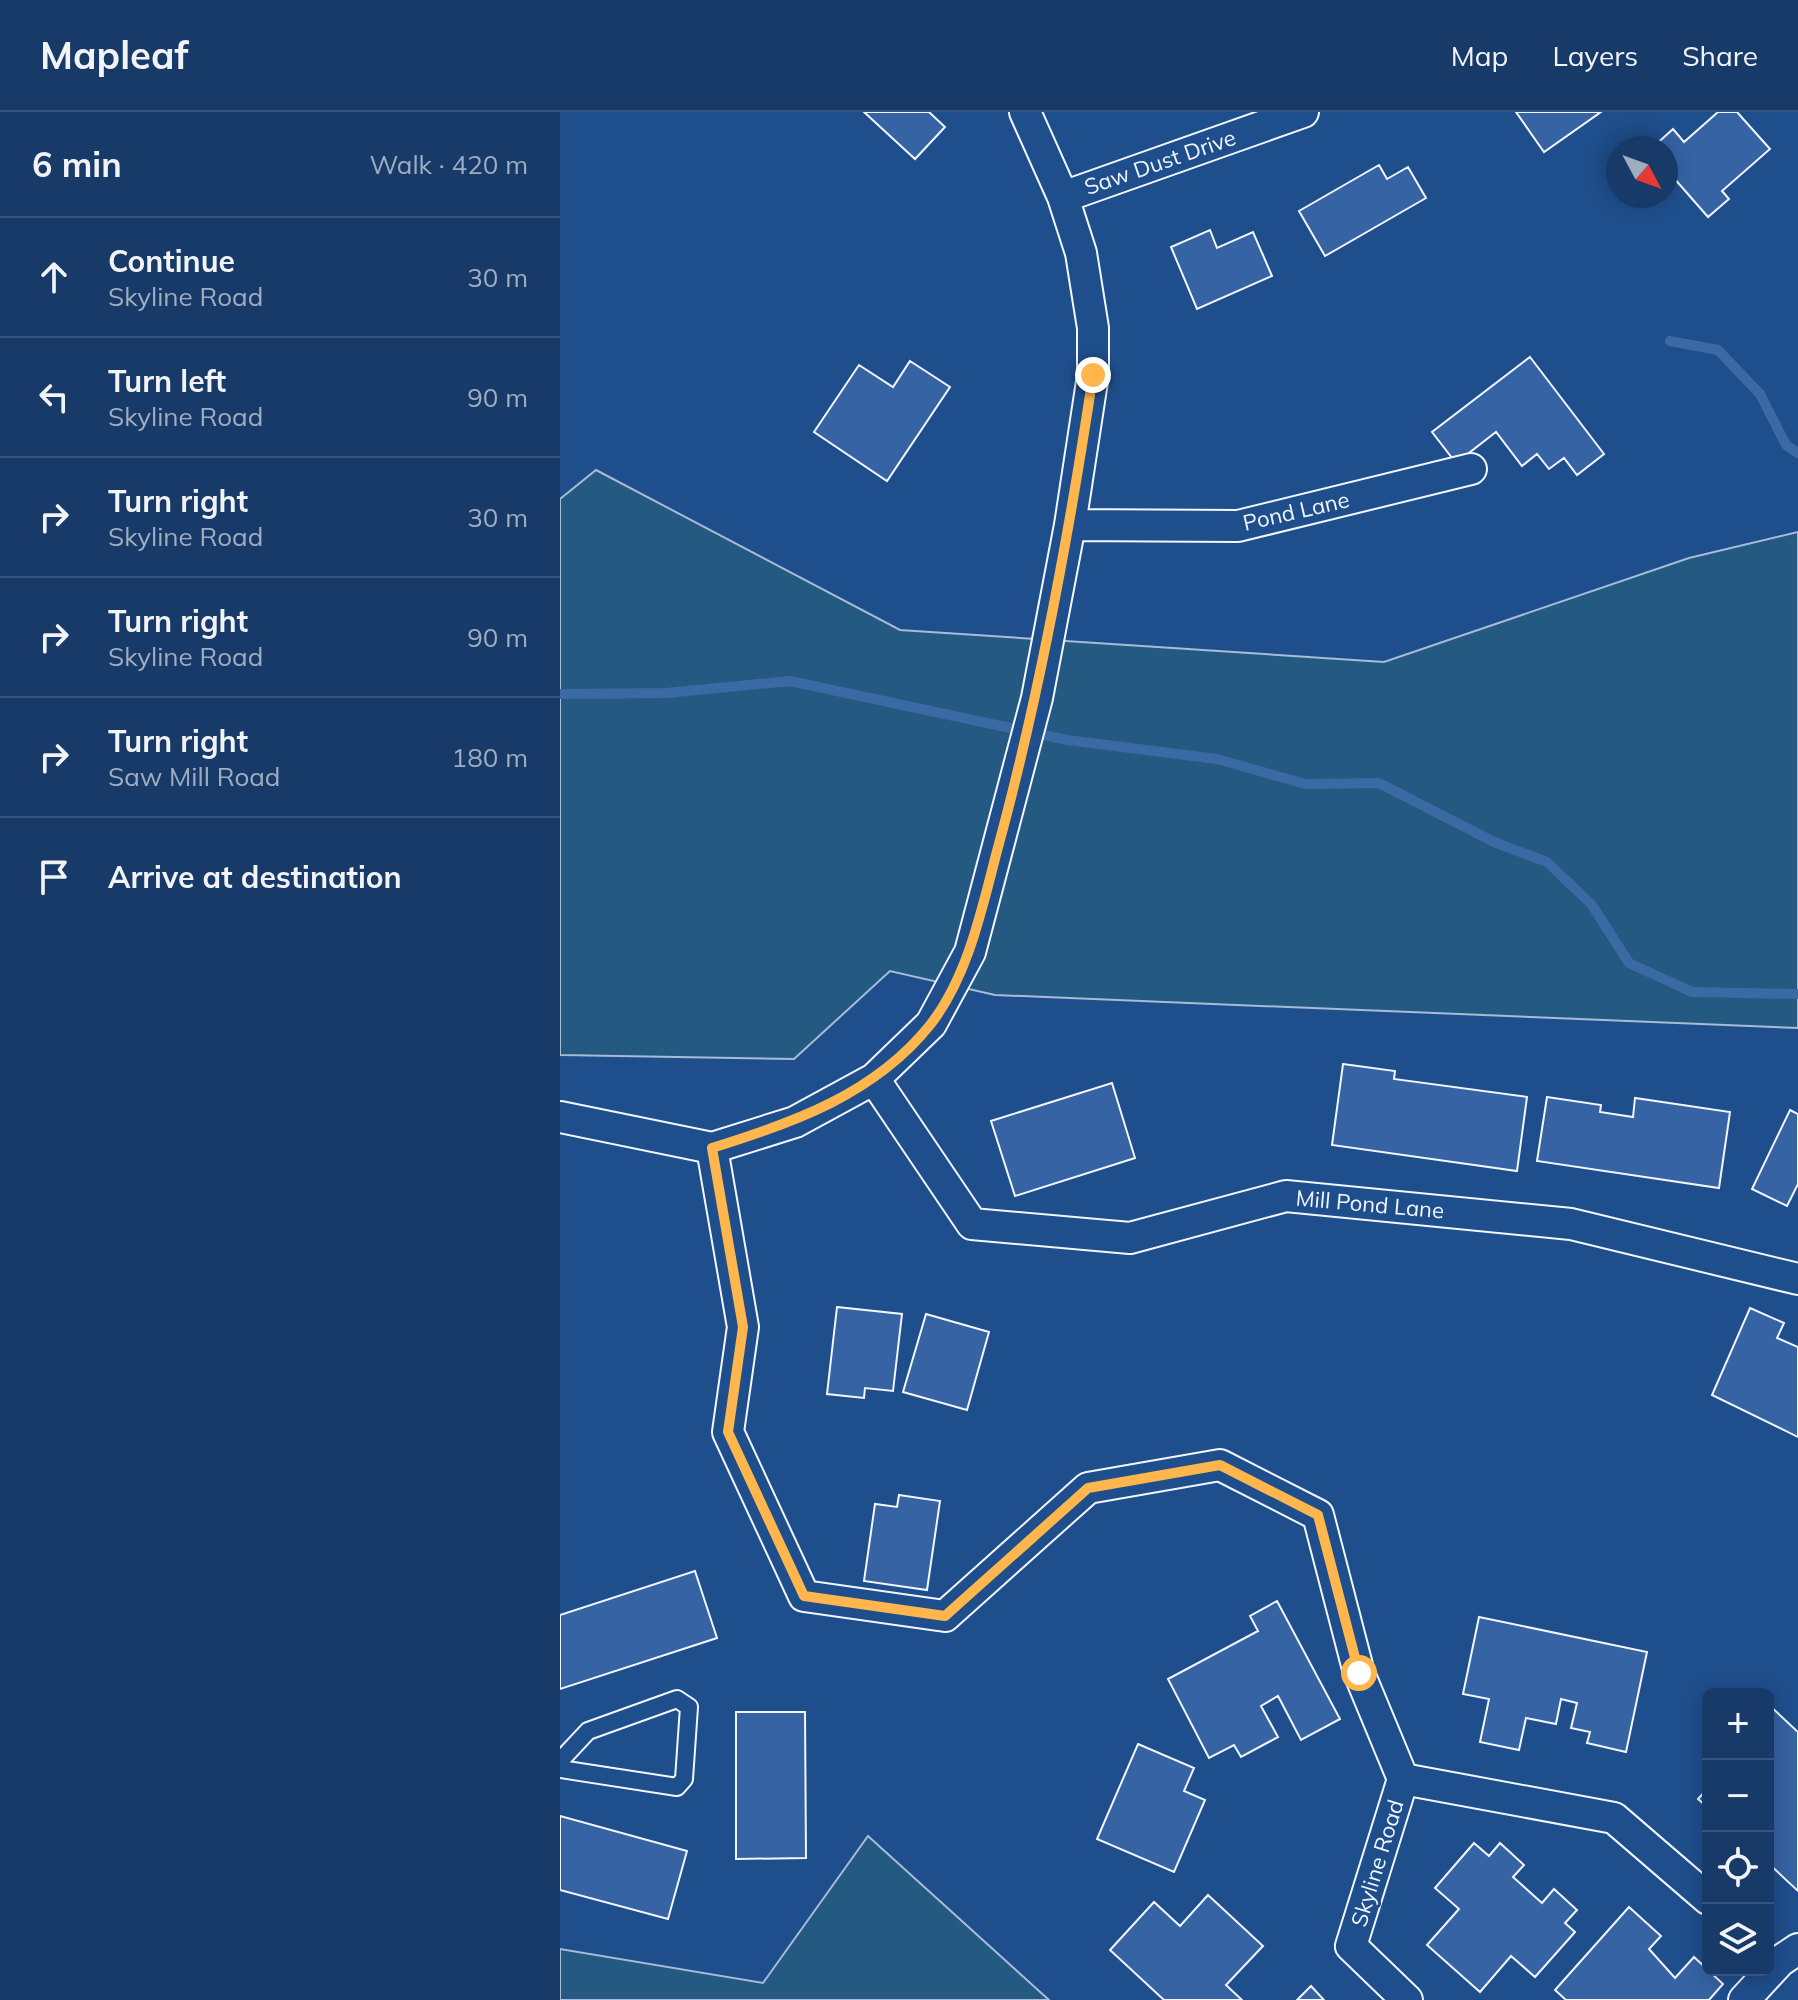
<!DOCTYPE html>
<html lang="en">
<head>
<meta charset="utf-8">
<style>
	:root { --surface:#173a69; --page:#20416f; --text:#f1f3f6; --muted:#9eadc0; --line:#36547d }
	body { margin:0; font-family:Mulish,sans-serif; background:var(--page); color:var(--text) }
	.controls { position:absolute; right:24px; bottom:24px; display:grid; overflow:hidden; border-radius:12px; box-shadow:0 4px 20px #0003 }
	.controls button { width:72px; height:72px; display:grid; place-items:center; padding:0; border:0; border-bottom:2px solid var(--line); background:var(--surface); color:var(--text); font:40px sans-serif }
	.compass { position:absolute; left:1046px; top:24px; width:72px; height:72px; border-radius:50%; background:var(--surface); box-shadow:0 4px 20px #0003; rotate:131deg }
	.stop { position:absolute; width:24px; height:24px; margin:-18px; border:6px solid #ffb74d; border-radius:50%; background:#fff }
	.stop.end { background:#ffb74d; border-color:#fff; box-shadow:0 2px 8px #0008 }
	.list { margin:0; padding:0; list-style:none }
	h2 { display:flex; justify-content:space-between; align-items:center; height:104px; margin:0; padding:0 32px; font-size:34px }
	h2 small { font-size:26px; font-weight:400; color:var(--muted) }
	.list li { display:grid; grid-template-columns:52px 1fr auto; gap:24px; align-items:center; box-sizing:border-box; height:120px; padding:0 32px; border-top:2px solid var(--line) }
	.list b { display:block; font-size:30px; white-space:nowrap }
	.list p { margin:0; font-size:26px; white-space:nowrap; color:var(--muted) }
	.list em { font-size:26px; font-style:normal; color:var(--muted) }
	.icon { flex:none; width:44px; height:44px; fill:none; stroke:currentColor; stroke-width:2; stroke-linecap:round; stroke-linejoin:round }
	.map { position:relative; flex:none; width:1238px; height:1888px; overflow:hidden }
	header { display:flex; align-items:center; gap:48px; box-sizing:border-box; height:112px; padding:0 40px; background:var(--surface); border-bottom:2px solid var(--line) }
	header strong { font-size:38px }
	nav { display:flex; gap:44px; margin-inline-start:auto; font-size:28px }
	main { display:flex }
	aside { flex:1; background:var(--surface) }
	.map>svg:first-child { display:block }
	.green { fill:#245a82; stroke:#a8bbd7; stroke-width:2 }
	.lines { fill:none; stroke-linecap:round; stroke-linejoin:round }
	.stream { stroke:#3b69a3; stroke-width:10 }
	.building { fill:#3563a3; stroke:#f2f6ff; stroke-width:2 }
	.service-casing { stroke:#f2f6ff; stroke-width:20 }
	.minor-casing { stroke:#f2f6ff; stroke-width:34 }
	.service { stroke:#1f4e8c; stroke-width:16 }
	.minor { stroke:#1f4e8c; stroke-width:30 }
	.route { stroke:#ffb74d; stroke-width:10 }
	.labels { text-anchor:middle; stroke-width:6; stroke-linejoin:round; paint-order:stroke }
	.street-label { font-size:22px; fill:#f2f6ff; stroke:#1f4e8c }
</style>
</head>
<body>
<header>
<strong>Mapleaf</strong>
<nav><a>Map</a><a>Layers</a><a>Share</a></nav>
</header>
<main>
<aside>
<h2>6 min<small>Walk · 420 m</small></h2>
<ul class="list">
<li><svg class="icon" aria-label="ahead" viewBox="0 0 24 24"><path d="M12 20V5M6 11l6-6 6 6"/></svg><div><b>Continue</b><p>Skyline Road</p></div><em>30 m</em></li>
<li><svg class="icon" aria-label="left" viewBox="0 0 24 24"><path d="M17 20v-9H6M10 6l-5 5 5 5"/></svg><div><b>Turn left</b><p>Skyline Road</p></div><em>90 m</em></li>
<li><svg class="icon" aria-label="right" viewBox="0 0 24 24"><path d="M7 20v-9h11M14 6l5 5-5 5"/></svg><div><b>Turn right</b><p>Skyline Road</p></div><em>30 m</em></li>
<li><svg class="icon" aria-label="right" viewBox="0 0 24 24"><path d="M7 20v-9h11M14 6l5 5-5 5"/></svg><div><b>Turn right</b><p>Skyline Road</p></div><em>90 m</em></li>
<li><svg class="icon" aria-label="right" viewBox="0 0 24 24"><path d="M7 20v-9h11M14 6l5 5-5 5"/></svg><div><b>Turn right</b><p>Saw Mill Road</p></div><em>180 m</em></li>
<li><svg class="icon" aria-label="arrive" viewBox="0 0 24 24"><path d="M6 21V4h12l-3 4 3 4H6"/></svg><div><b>Arrive at destination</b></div></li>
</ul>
</aside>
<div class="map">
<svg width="1238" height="1888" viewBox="0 0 1238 1888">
	<rect width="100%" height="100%" fill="#1f4e8c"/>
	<path class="green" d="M36 358 340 518 824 550 1129 446 1238 420V916L435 883 330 859 234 947 0 943V387Z
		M308 1724 489 1888H0V1837L203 1871Z"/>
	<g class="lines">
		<path class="stream" d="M1110 229 1158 238 1200 282 1226 333 1238 341
			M0 582 107 581 230 569 507 628 657 647 745 672 819 671 934 730 987 750 1032 793 1069 851 1132 880 1238 882"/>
	</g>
	<path class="building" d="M304 0H369L385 15 355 47Z
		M956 0H1041L984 40Z
		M1158 0H1177L1210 37 1162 79 1169 87 1148 105 1106 57V36H1092L1113 17 1124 30Z
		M819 53 827 67 848 55 866 86 765 144 739 99Z
		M650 118 657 136 693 120 712 164 637 197 611 135Z
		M970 245 1044 342 1017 363 1004 346 989 357 977 342 962 354 936 320 896 351 872 320Z
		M350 249 390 275 327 369 254 320 299 253 333 275Z
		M783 952 835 959 834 967 967 985 957 1059 772 1033Z
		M552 971 575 1046 455 1084 431 1009Z
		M987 985 1041 993 1040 1000 1073 1005 1075 986 1170 1000 1159 1076 977 1049Z
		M1230 998 1238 1002V1072L1227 1094 1192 1077Z
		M277 1195 342 1202 333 1279 305 1276 304 1286 267 1282Z
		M1190 1196 1224 1211 1217 1226 1238 1235V1325L1152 1283Z
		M366 1202 429 1220 407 1298 343 1280Z
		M339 1383 380 1389 367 1478 304 1469 315 1392 337 1395Z
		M135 1459 157 1526 0 1577V1503Z
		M717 1489 780 1607 741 1628 718 1584 701 1594 718 1625 681 1645 674 1633 649 1646 608 1567 698 1519 690 1504Z
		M919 1505 1087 1540 1066 1640 1027 1631 1030 1620 1011 1616 1017 1591 1001 1587 996 1612 966 1606 959 1638 920 1630 929 1587 903 1582Z
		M1208 1592 1238 1620V1779L1208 1751V1701L1213 1696 1208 1691Z
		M176 1600H245L246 1746 176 1747Z
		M578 1632 634 1656 624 1679 645 1688 614 1760 537 1727Z
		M1148 1676V1696L1138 1687Z
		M0 1704 127 1739 108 1807 0 1778Z
		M914 1731 929 1744 940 1731 964 1753 953 1765 982 1791 994 1777 1017 1798 1005 1811 1015 1820 975 1865 951 1844 920 1880 867 1833 899 1797 875 1776Z
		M648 1783 703 1834 666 1873 682 1888H604L550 1838 594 1790 620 1814Z
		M1069 1795 1101 1824 1089 1837 1115 1866 1134 1845 1163 1872 1149 1888H1006L995 1878Z
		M751 1874 764 1888H737Z"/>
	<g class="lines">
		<defs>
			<path id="service" d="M0 1649 28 1619 117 1587 129 1595 124 1667 117 1675 0 1657"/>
			<path id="minor" d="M503 85 743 0
				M510 413 678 414 911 357
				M314 967 412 1112 570 1126 726 1084 1011 1112 1238 1167
				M0 1005 152 1036 235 1010 314 967 371 912 410 840 477 586 510 413 533 263V216L521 141 503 85 465 0
				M152 1036 183 1215 168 1320 244 1484 385 1504 528 1376 660 1353 758 1403 799 1561 843 1667 791 1834 847 1888
				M843 1667 1054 1706 1148 1787
				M1184 1888 1220 1849 1238 1837"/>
		</defs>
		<use href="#service" class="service-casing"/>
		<use href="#minor" class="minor-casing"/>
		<use href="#service" class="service"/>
		<use href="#minor" class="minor"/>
	</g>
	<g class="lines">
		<path class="route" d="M533 263C509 423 480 582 437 739 422 796 408 865 370 913 315 982 233 1011 152 1036L183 1215 168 1320 244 1484 385 1504 528 1376 660 1353 758 1403 799 1561"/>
	</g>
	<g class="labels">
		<g class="street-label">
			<text transform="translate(600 50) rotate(-19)" y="8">Saw Dust Drive</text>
			<text transform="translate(736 399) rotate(-13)" y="8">Pond Lane</text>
			<text transform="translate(810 1092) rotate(5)" y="8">Mill Pond Lane</text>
			<text transform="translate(817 1751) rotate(-73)" y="8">Skyline Road</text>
		</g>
	</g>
</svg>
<div class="controls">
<button>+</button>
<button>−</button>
<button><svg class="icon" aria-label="locate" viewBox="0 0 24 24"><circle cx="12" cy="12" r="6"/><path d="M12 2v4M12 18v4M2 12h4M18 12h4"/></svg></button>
<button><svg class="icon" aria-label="layers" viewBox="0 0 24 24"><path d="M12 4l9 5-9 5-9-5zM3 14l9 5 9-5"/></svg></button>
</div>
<svg class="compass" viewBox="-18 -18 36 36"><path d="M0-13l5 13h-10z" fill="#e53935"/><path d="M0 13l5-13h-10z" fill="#9eadc0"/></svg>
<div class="stop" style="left:799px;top:1561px"></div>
<div class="stop end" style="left:533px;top:263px"></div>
</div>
</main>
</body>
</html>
